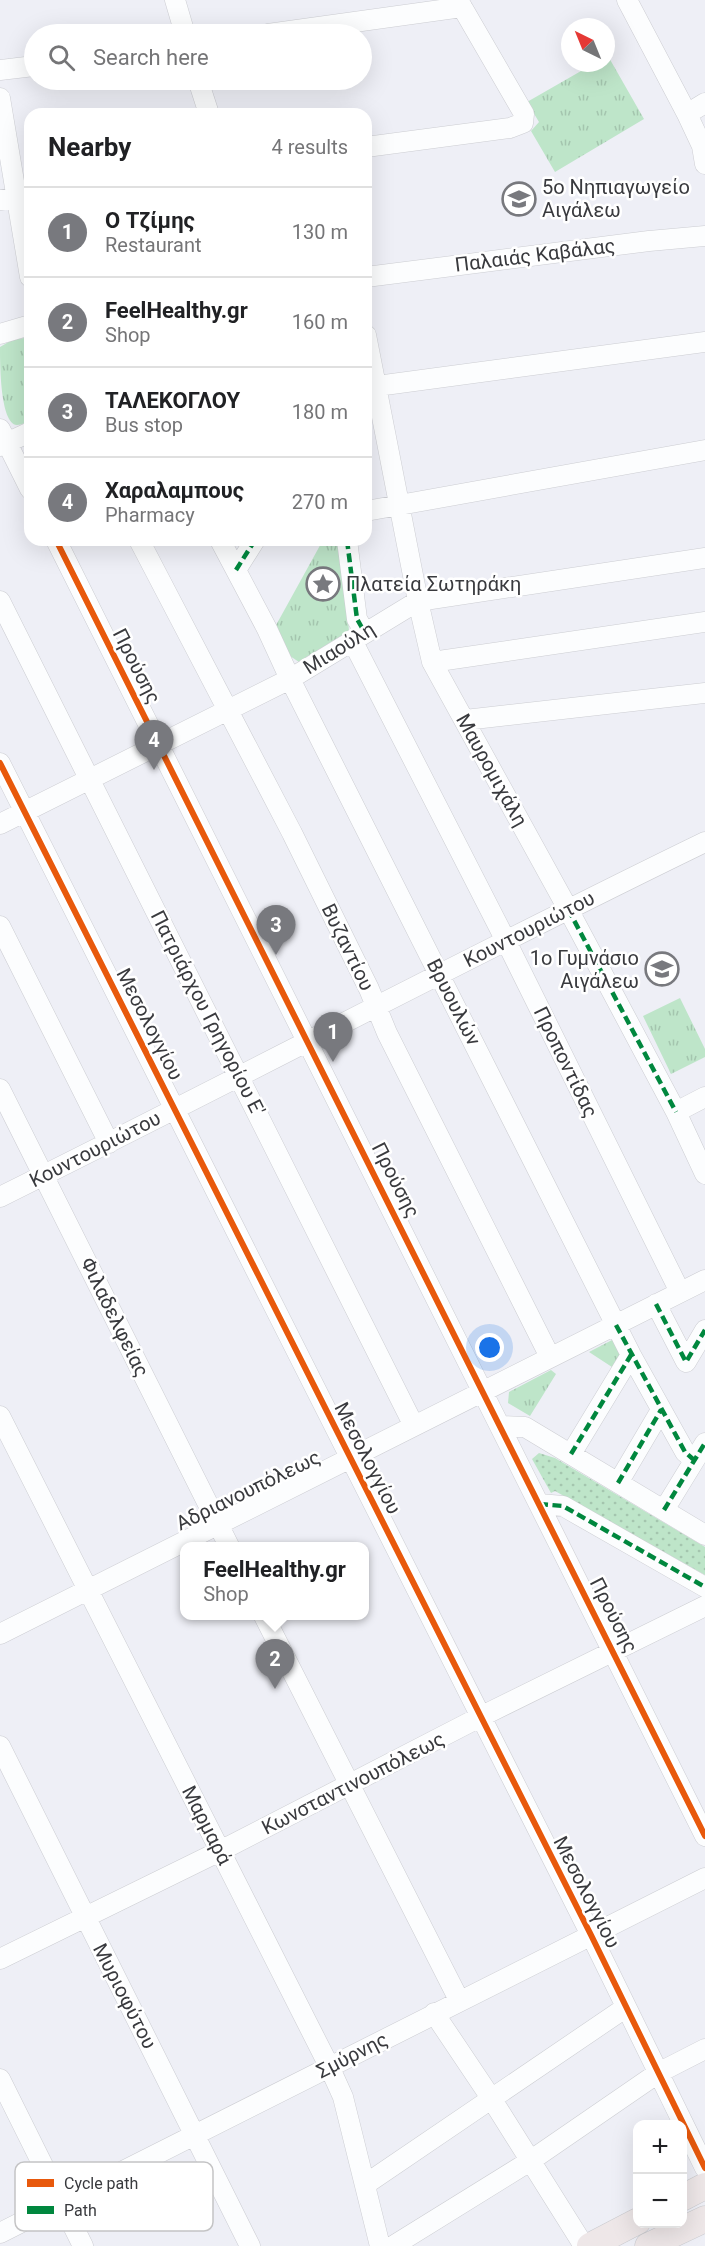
<!DOCTYPE html>
<html lang="en">
<head>
<meta charset="utf-8">
<style>
	:root { --surface:#fff; --page:#f2f2f2; --text:#202124; --muted:#757577; --line:#e0e0e0; --accent:#78797e }
	body { margin:0; font-family:Roboto,sans-serif; background:var(--page); color:var(--text) }
	.controls { position:absolute; right:18px; bottom:18px; display:grid; overflow:hidden; border-radius:12px; box-shadow:0 6px 24px #0002 }
	.controls button { width:54px; height:54px; display:grid; place-items:center; padding:0; border:0; border-bottom:2px solid var(--line); background:var(--surface); color:var(--text); font:30px sans-serif }
	.compass { position:absolute; left:561px; top:18px; width:54px; height:54px; border-radius:50%; background:var(--surface); box-shadow:0 6px 24px #0002; rotate:317deg }
	.you { position:absolute; left:490px; top:1348px; width:21px; height:21px; margin:-15px; border:4px solid #fff; border-radius:50%; background:#1a73e8; box-shadow:0 0 0 9px #1a73e833 }
	.badge { display:grid; place-items:center; width:39px; height:39px; border-radius:50%; background:var(--accent); color:#fff; font-size:20px; font-weight:700 }
	.pin { position:absolute; translate:-50% -50px; filter:drop-shadow(0 2px 3px #0008) }
	.pin::after { content:''; position:absolute; top:32px; width:21px; height:18px; background:inherit; clip-path:polygon(0 0,100% 0,50% 100%) }
	.popup { position:absolute; left:180px; top:1542px; width:189px; height:78px; box-sizing:border-box; display:grid; place-content:center; border-radius:12px; background:var(--surface); filter:drop-shadow(0 2px 4px #0005); font-size:20px; white-space:nowrap; color:var(--muted) }
	.popup b { font-size:22px; color:var(--text) }
	.popup::after { content:''; position:absolute; left:50%; top:100%; margin-left:-12px; border:12px solid transparent; border-top-color:var(--surface) }
	.list { margin:0; padding:0; list-style:none }
	h2 { display:flex; justify-content:space-between; align-items:center; height:78px; margin:0; padding:0 24px; font-size:26px }
	h2 small { font-size:20px; font-weight:400; color:var(--muted) }
	.list li { display:grid; grid-template-columns:39px 1fr auto; gap:18px; align-items:center; box-sizing:border-box; height:90px; padding:0 24px; border-top:2px solid var(--line) }
	.list b { display:block; font-size:22px; white-space:nowrap }
	.list p { margin:0; font-size:20px; white-space:nowrap; color:var(--muted) }
	.list em { font-size:20px; font-style:normal; color:var(--muted) }
	.icon { flex:none; width:33px; height:33px; fill:none; stroke:currentColor; stroke-width:2; stroke-linecap:round; stroke-linejoin:round }
	.map { position:relative; flex:none; width:705px; height:2246px; overflow:hidden }
	.search { position:absolute; background:var(--surface); box-shadow:0 6px 24px #0002; left:24px; top:24px; width:348px; height:66px; display:flex; align-items:center; gap:15px; box-sizing:border-box; padding:0 21px; border-radius:33px; color:var(--muted); font-size:22px }
	.panel { position:absolute; background:var(--surface); box-shadow:0 6px 24px #0002; left:24px; top:108px; width:348px; height:438px; border-radius:18px }
	.map>svg:first-child { display:block }
	.grass { fill:url(#grass-dots) }
	.park { fill:url(#park-tufts) }
	.lines { fill:none; stroke-linecap:round; stroke-linejoin:round }
	.minor-casing { stroke:#cccdd2; stroke-width:21 }
	.major-casing { stroke:#c9cace; stroke-width:27 }
	.minor { stroke:#fcfdfe; stroke-width:20 }
	.major { stroke:#eee7e8; stroke-width:26 }
	.quiet { stroke:#00873e; stroke-width:4.5; stroke-dasharray:9 4.5; stroke-linecap:butt }
	.cycleway-casing { stroke:#fff; stroke-width:10 }
	.cycleway { stroke:#e8590c; stroke-width:6 }
	.labels { text-anchor:middle; stroke-width:5; stroke-linejoin:round; paint-order:stroke }
	.poi-label { font-size:20px; fill:#393a3e; stroke:#fff; text-anchor:start }
	.street-label { font-size:20px; fill:#393a3e; stroke:#fff }
	.key { fill:#fff; stroke:#c4c4c5; stroke-width:1.5 }
	.key-label { font-size:16px; fill:#393a3e }
</style>
</head>
<body>
<div class="map">
<svg width="705" height="2246" viewBox="0 0 705 2246">
	<defs>
		<pattern id="grass-dots" width="8" height="8" patternUnits="userSpaceOnUse" patternTransform="scale(1.5)"><rect width="8" height="8" fill="#bee5c9"/><path d="M2 2h.1M6 6h.1" fill="none" stroke="#a4c5ae" stroke-width="1.8" stroke-linecap="round"/></pattern>
		<pattern id="park-tufts" width="24" height="20" patternUnits="userSpaceOnUse" patternTransform="scale(1.5)"><rect width="24" height="20" fill="#bee5c9"/><path d="M3 7l-1-3M5 7V3M7 7l1-3M15 17l-1-3M17 17v-4M19 17l1-3" fill="none" stroke="#a4c5ae"/></pattern>
	</defs>
	<rect width="100%" height="100%" fill="#eeeff6"/>
	<path class="grass" d="M539 1453 555 1458 705 1547V1575L555 1491 551 1493 532 1459Z"/>
	<path class="park" d="M608 56 644 119 555 172 531 131 539 122 527 102 595 63H606V57Z
		M30 337V420C26 422 22 425 17 425 0 424 0 363 0 347L12 340Z
		M323 540H341L349 631 299 662 290 656 275 627Z
		M680 998 705 1049V1057L671 1074 643 1016Z
		M614 1339 624 1354 615 1369 589 1352Z
		M551 1370 556 1374 530 1416 508 1403 509 1392Z"/>
	<g class="lines">
		<defs>
			<path id="minor" d="M175 0 185 34
				M627 0 687 114 702 146 705 164
				M268 34 462 7
				M0 70 34 66
				M198 80 209 114
				M0 98 30 277
				M687 114 705 103
				M366 147 510 128 523 123 524 114 458 0
				M0 200 30 196
				M366 277 649 241 705 236
				M0 334 30 325
				M366 335 418 601 432 662 568 909 676 1112 705 1174
				M377 386 705 342
				M0 429 30 489
				M0 446 30 432
				M366 511 705 450
				M56 540 705 1836
				M139 540 292 833 369 989 387 1033 550 1357
				M220 540 267 629 290 679 631 1355 685 1452 694 1460
				M347 540 357 619 365 633
				M236 570 255 540
				M0 601 414 1426
				M352 640 506 941 680 1292
				M432 662 705 622
				M465 720 705 693
				M0 763 591 1935 705 2168
				M0 824 290 679 418 601 705 558
				M0 926 109 1143
				M0 1089 229 1546
				M676 1112 705 1097
				M0 1197C236 1080 468 957 705 842
				M656 1304 686 1362 705 1330
				M0 1416 329 2066 343 2097 380 2246
				M501 1426 525 1427 705 1535
				M571 1454 631 1355
				M618 1483 661 1410
				M539 1504 563 1506 705 1587
				M664 1510 705 1443
				M264 1616 459 2000
				M0 1634 705 1280
				M0 1746 250 2246
				M0 1959 220 1851 480 1717 705 1606
				M434 2013 491 2098 584 2246
				M0 2079 83 2246
				M366 2184 625 2008
				M0 2233 705 1878
				M393 2246 530 2161 658 2073 705 2049"/>
			<path id="major" d="M682 2198 705 2186
				M590 2246 638 2221
				M648 2246 705 2219"/>
		</defs>
		<use href="#minor" class="minor-casing"/>
		<use href="#major" class="major-casing"/>
		<use href="#minor" class="minor"/>
		<use href="#major" class="major"/>
		<path class="quiet" d="M347 540 357 619 365 633
			M236 570 255 540
			M568 909 676 1112
			M656 1304 686 1362 705 1330
			M616 1325 685 1452 694 1460
			M571 1454 631 1355
			M618 1483 661 1410
			M539 1504 563 1506 705 1587
			M664 1510 705 1443"/>
		<defs>
			<path id="cycleway" d="M56 540 705 1836
				M0 763 591 1935 705 2168"/>
		</defs>
		<use href="#cycleway" class="cycleway-casing"/>
		<use href="#cycleway" class="cycleway"/>
	</g>
	<defs>
		<symbol id="school-ring" viewBox="-11 -11 22 22"><circle r="9.5" fill="#fff" stroke="#78797e" stroke-width="1.5"/><path d="M0-5L7-2L0 1L-7-2ZM-4 1L0 2.5L4 1V4Q0 6-4 4Z" fill="#78797e"/></symbol>
		<symbol id="sight-ring" viewBox="-11 -11 22 22"><circle r="9.5" fill="#fff" stroke="#78797e" stroke-width="1.5"/><path d="M0-6L1.8-2.2L6-1.7L2.9 1.2L3.7 5.4L0 3.3L-3.7 5.4L-2.9 1.2L-6-1.7L-1.8-2.2Z" fill="#78797e"/></symbol>
	</defs>
	<g fill-rule="evenodd">
		<use href="#school-ring" x="500" y="180" width="38" height="38"/>
		<use href="#sight-ring" x="304" y="565" width="38" height="38"/>
		<use href="#school-ring" x="643" y="950" width="38" height="38"/>
	</g>
	<g class="labels">
		<g class="poi-label">
			<text x="542" y="194">5ο Νηπιαγωγείο<tspan x="542" dy="23">Αιγάλεω</tspan></text>
			<text x="346" y="591">Πλατεία Σωτηράκη</text>
			<text x="639" y="965" text-anchor="end">1ο Γυμνάσιο<tspan x="639" dy="23">Αιγάλεω</tspan></text>
		</g>
		<g class="street-label">
			<text transform="translate(535 255) rotate(-7)" y="7">Παλαιάς Καβάλας</text>
			<text transform="translate(339 648) rotate(-32)" y="7">Μιαούλη</text>
			<text transform="translate(137 666) rotate(63)" y="7">Προύσης</text>
			<text transform="translate(492 770) rotate(61)" y="7">Μαυρομιχάλη</text>
			<text transform="translate(529 929) rotate(-27)" y="7">Κουντουριώτου</text>
			<text transform="translate(348 947) rotate(64)" y="7">Βυζαντίου</text>
			<text transform="translate(454 1002) rotate(63)" y="7">Βρυουλών</text>
			<text transform="translate(208 1013) rotate(63)" y="7">Πατριάρχου Γρηγορίου Ε'</text>
			<text transform="translate(150 1024) rotate(63)" y="7">Μεσολογγίου</text>
			<text transform="translate(566 1062) rotate(64)" y="7">Προποντίδας</text>
			<text transform="translate(95 1149) rotate(-27)" y="7">Κουντουριώτου</text>
			<text transform="translate(396 1180) rotate(63)" y="7">Προύσης</text>
			<text transform="translate(115 1317) rotate(64)" y="7">Φιλαδελφείας</text>
			<text transform="translate(368 1458) rotate(63)" y="7">Μεσολογγίου</text>
			<text transform="translate(248 1490) rotate(-26)" y="7">Αδριανουπόλεως</text>
			<text transform="translate(614 1615) rotate(63)" y="7">Προύσης</text>
			<text transform="translate(353 1783) rotate(-27)" y="7">Κωνσταντινουπόλεως</text>
			<text transform="translate(207 1825) rotate(63)" y="7">Μαρμαρά</text>
			<text transform="translate(587 1892) rotate(63)" y="7">Μεσολογγίου</text>
			<text transform="translate(125 1996) rotate(63)" y="7">Μυριοφύτου</text>
			<text transform="translate(352 2055) rotate(-27)" y="7">Σμύρνης</text>
		</g>
	</g>
	<rect x="15" y="2162" width="198" height="69" rx="9" class="key"/>
	<rect x="27" y="2179" width="27" height="8" fill="#e8590c"/>
	<rect x="27" y="2206" width="27" height="8" fill="#00873e"/>
	<g class="key-label">
		<text x="64" y="2189">Cycle path</text>
		<text x="64" y="2216">Path</text>
	</g>
</svg>
<div class="controls">
<button>+</button>
<button>−</button>
</div>
<svg class="compass" viewBox="-18 -18 36 36"><path d="M0-13l5 13h-10z" fill="#e53935"/><path d="M0 13l5-13h-10z" fill="#757577"/></svg>
<div class="you"></div>
<div class="pin badge" style="left:333px;top:1062px">1</div>
<div class="pin badge" style="left:275px;top:1689px">2</div>
<div class="popup"><b>FeelHealthy.gr</b>Shop</div>
<div class="pin badge" style="left:276px;top:955px">3</div>
<div class="pin badge" style="left:154px;top:770px">4</div>
<div class="search"><svg class="icon" aria-label="search" viewBox="0 0 24 24"><circle cx="10" cy="10" r="6"/><path d="M15 15l6 6"/></svg>Search here</div>
<section class="panel">
<h2>Nearby<small>4 results</small></h2>
<ul class="list">
<li><span class="badge">1</span><div><b>Ο Τζίμης</b><p>Restaurant</p></div><em>130 m</em></li>
<li><span class="badge">2</span><div><b>FeelHealthy.gr</b><p>Shop</p></div><em>160 m</em></li>
<li><span class="badge">3</span><div><b>ΤΑΛΕΚΟΓΛΟΥ</b><p>Bus stop</p></div><em>180 m</em></li>
<li><span class="badge">4</span><div><b>Χαραλαμπους</b><p>Pharmacy</p></div><em>270 m</em></li>
</ul>
</section>
</div>
</body>
</html>
